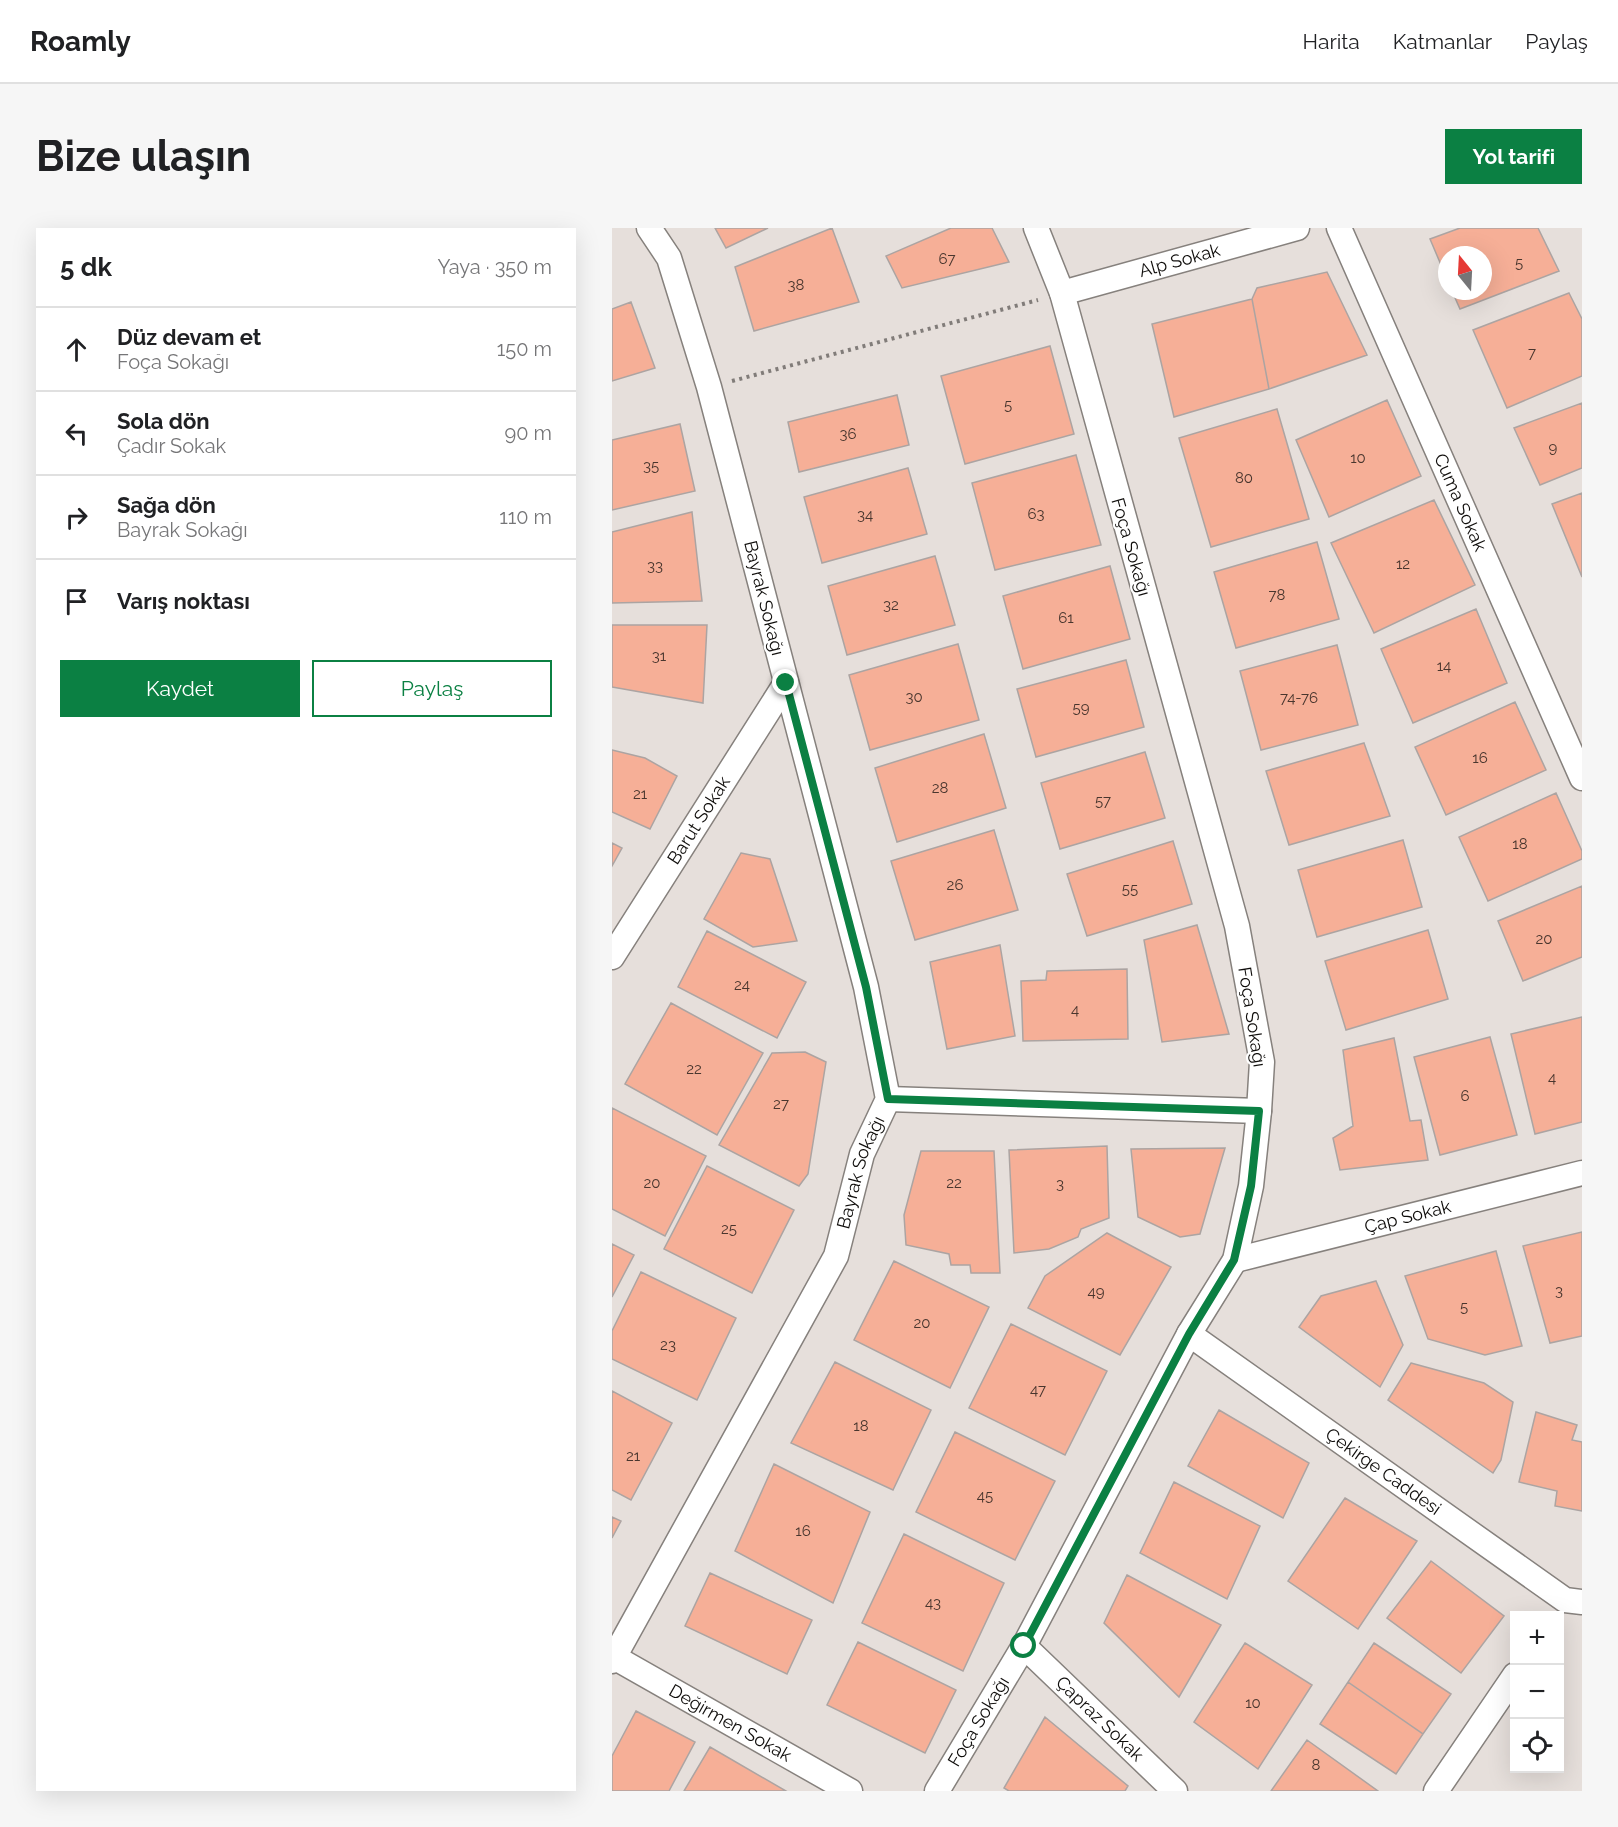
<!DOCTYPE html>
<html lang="tr">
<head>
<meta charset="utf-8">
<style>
	:root { --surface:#fff; --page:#f6f6f6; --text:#202124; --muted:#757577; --line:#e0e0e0; --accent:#0b8043 }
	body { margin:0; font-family:Raleway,sans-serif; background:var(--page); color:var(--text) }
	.controls { position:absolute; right:18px; bottom:18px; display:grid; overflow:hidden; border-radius:0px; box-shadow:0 6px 24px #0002 }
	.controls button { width:54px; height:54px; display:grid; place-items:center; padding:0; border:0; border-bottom:2px solid var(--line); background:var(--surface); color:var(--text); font:30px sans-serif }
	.compass { position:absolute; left:826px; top:18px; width:54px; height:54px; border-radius:50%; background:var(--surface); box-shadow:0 6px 24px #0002; rotate:342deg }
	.stop { position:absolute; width:18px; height:18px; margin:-14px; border:4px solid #0b8043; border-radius:50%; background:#fff }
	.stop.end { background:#0b8043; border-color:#fff; box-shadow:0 2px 6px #0008 }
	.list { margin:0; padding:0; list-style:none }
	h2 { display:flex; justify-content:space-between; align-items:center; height:78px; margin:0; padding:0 24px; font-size:26px }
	h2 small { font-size:20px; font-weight:400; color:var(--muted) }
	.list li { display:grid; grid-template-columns:39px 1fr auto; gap:18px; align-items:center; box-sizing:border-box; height:84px; padding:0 24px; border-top:2px solid var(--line) }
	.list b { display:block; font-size:22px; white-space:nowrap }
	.list p { margin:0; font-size:20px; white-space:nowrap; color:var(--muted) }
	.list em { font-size:20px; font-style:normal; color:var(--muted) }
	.actions { display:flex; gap:12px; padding:18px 24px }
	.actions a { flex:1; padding:14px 0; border:2px solid var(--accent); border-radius:0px; text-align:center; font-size:21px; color:var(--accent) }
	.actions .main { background:var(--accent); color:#fff }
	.icon { flex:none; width:33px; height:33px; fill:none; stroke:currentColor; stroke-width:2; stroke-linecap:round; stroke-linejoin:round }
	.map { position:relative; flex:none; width:970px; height:1563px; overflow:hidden; border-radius:0px }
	header { display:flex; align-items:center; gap:36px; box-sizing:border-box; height:84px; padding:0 30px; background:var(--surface); border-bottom:2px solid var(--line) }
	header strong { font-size:28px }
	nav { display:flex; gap:33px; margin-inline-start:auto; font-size:21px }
	.intro { display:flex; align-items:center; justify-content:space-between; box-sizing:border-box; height:144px; padding:0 36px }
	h1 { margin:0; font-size:42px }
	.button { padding:15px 27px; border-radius:0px; background:var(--accent); color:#fff; font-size:21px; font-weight:700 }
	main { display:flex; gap:36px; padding:0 36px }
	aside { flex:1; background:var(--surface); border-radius:0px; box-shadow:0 6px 24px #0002 }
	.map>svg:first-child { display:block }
	.building { fill:#f6af97; stroke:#aca4a2; stroke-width:1.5 }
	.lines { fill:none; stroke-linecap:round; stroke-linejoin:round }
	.minor-casing { stroke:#86817d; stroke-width:27 }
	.path { stroke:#817c79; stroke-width:4; stroke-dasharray:3 4.5; stroke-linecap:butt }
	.minor { stroke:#fff; stroke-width:24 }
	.route { stroke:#0b8043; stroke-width:8 }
	.labels { text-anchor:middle; stroke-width:4.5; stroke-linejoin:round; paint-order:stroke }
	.number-label { font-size:15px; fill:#49362e }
	.street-label { font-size:18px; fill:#0f0d0b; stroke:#fff }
</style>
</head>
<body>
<header>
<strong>Roamly</strong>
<nav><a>Harita</a><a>Katmanlar</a><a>Paylaş</a></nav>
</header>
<div class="intro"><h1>Bize ulaşın</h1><a class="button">Yol tarifi</a></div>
<main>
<aside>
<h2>5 dk<small>Yaya · 350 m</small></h2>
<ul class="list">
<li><svg class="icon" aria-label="ahead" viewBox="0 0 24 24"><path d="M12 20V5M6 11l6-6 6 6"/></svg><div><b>Düz devam et</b><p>Foça Sokağı</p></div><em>150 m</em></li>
<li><svg class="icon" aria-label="left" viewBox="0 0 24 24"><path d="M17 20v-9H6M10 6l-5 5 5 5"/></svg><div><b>Sola dön</b><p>Çadır Sokak</p></div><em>90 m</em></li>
<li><svg class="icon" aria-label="right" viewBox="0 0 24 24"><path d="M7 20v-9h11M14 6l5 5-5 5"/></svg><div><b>Sağa dön</b><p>Bayrak Sokağı</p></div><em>110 m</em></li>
<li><svg class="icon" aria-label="arrive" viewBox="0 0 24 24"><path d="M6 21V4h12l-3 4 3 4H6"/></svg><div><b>Varış noktası</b></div></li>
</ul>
<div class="actions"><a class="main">Kaydet</a><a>Paylaş</a></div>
</aside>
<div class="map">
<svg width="970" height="1563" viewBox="0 0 970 1563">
	<rect width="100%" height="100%" fill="#e6dfdb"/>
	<path class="building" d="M103 0H156L114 20Z
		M220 0 247 74 142 103 123 39Z
		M339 0H380L397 34 290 60 274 28Z
		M848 0H926L947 43 848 81 840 63H871V27H835V51L818 11Z
		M715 44 755 127 657 161 640 71 645 60Z
		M957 65 970 91V148L895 180 861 102Z
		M640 71 657 161 562 189 540 96Z
		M19 74 43 140 0 153V81Z
		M438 118 462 206 353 236 329 148Z
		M285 167 297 217 187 244 176 194Z
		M775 172 809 248 717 289 684 212Z
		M970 175V240L928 257 902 200Z
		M665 181 697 291 599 319 567 210Z
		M68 196 83 263 0 282V212Z
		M464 227 489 317 383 342 360 255Z
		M296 240 315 306 210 335 192 269Z
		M970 265V349L940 276Z
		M822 272 863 357 762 405 719 315Z
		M80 284 90 373 0 375V304Z
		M705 314 727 391 624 420 602 344Z
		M323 328 343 397 235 427 216 358Z
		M498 338 518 411 411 441 391 368Z
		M864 381 895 455 801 495 769 421Z
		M0 397H95L91 475 0 459Z
		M346 416 367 492 258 522 237 447Z
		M725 417 746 497 649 522 628 443Z
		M514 432 532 499 424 529 405 461Z
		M903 474 934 542 834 587 803 519Z
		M372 506 394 580 285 614 263 540Z
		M752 515 778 588 677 617 654 543Z
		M0 522 33 530 65 548 38 601 0 584Z
		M533 524 553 590 448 621 429 555Z
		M944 565 970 623V631L876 673 847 609Z
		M382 602 406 682 303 712 279 633Z
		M791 612 810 679 705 709 686 642Z
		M561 613 580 676 475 708 455 646Z
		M0 615 10 620 0 638Z
		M129 625 158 631 185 713 141 719 92 691Z
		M970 658V729L911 753 886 693Z
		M585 697 617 806 550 814 532 712Z
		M816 702 836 771 734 802 713 733Z
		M95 703 194 754 165 810 66 759Z
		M388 717 403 808 335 821 318 734Z
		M515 741 516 811 411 813 409 753 434 752 435 743Z
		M59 775 151 825 105 907 13 856Z
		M970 789V894L923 906 899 806Z
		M878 809 905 907 828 927 802 829Z
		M782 810 798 893 809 892 816 932 728 942 721 910 741 898 731 822Z
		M193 824 214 834 196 946 187 958 107 917 160 825Z
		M0 880 94 928 53 1008 0 981Z
		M495 918 497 990 469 1001 466 1009 437 1021 402 1025 397 922Z
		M613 920 588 1006 568 1009 526 989 519 921Z
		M309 923H382L388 1045H359L358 1037H339L337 1026 294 1017 292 987Z
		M95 938 182 982 140 1065 52 1021Z
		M970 1004V1108L938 1115 911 1018Z
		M495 1005 559 1039 508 1127 416 1080 433 1048Z
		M0 1016 22 1027 0 1069Z
		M884 1023 910 1118 873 1127 816 1111 793 1048Z
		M282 1033 377 1079 338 1160 242 1112Z
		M29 1044 124 1090 85 1172 0 1131V1103Z
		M764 1053 791 1117 768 1159 687 1099 709 1068Z
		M399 1096 495 1143 453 1227 357 1180Z
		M223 1134 319 1182 281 1262 179 1215Z
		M799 1135 872 1155 901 1174 889 1232 881 1245 776 1172Z
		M0 1163 60 1195 19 1272 0 1262Z
		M607 1182 697 1235 671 1290 576 1238Z
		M924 1184 965 1197 960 1212 970 1214V1283L943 1278 945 1263 907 1254Z
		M343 1204 443 1253 403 1332 304 1284Z
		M162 1236 258 1284 221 1375 123 1323Z
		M562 1254 648 1298 615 1371 528 1325Z
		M733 1270 805 1313 746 1401 676 1353Z
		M0 1289 9 1293 0 1310Z
		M292 1306 392 1355 351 1443 250 1395Z
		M819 1333 892 1388 849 1445 775 1390Z
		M98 1345 200 1392 175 1446 73 1398Z
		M515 1347 609 1397 567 1469 492 1395Z
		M246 1414 344 1462 313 1525 215 1477Z
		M633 1415 700 1457 646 1541 582 1494Z
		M762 1415 839 1466 811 1506 736 1454Z
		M736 1454 811 1506 784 1546 708 1496Z
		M24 1483 83 1514 57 1563H0V1528Z
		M433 1489 516 1558 513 1563H397L392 1560Z
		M695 1512 766 1563H659Z
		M98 1519 174 1563H72Z"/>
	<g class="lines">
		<defs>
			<g id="minor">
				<path id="s1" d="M727 0 970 550"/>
				<path id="s2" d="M450 65 685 0"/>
				<path id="s3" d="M0 729 174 455"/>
				<path d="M276 871 647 883"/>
				<path id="s4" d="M623 1032 970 945"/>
				<path id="s5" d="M577 1106 953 1372 970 1374"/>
				<path id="s6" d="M412 1418 563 1563"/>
				<path id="s7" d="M0 1428 238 1563"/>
				<path id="s8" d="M0 1433 224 1028 250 926 276 871 254 759 97 159 57 30 37 0"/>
				<path id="s9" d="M325 1563 412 1418 577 1106 623 1032 639 958 647 883 650 834 625 698 450 65 424 0"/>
				<path d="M824 1563 903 1447"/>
			</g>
		</defs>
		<use href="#minor" class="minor-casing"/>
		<path class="path" d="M120 153 426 72"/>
		<use href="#minor" class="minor"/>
	</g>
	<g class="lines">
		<path class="route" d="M174 455 254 759 276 871 647 883 639 958 622 1032 577 1106 412 1418"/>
	</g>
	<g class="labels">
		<g class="number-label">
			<text x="335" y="36">67</text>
			<text x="907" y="40">5</text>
			<text x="184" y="62">38</text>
			<text x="920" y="130">7</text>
			<text x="396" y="182">5</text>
			<text x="236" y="211">36</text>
			<text x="941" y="225">9</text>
			<text x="746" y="235">10</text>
			<text x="39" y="243">35</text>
			<text x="632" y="255">80</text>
			<text x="424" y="291">63</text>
			<text x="253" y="292">34</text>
			<text x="791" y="341">12</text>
			<text x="43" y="343">33</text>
			<text x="665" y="372">78</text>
			<text x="279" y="382">32</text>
			<text x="454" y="395">61</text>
			<text x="47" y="433">31</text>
			<text x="832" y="443">14</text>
			<text x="302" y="474">30</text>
			<text x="687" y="475">74-76</text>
			<text x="469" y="485">59</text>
			<text x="868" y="535">16</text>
			<text x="328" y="565">28</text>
			<text x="28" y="571">21</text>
			<text x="491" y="578">57</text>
			<text x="908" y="621">18</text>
			<text x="343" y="662">26</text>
			<text x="518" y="666">55</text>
			<text x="932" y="716">20</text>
			<text x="130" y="762">24</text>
			<text x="463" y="787">4</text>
			<text x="82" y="846">22</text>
			<text x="940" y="855">4</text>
			<text x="853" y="873">6</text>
			<text x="169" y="881">27</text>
			<text x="40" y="960">20</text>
			<text x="342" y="960">22</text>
			<text x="448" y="961">3</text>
			<text x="117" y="1006">25</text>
			<text x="947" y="1068">3</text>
			<text x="484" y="1069">49</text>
			<text x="852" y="1084">5</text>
			<text x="310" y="1100">20</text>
			<text x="56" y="1122">23</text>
			<text x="426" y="1167">47</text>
			<text x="249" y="1203">18</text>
			<text x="21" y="1233">21</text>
			<text x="373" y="1273">45</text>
			<text x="191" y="1308">16</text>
			<text x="321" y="1380">43</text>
			<text x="641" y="1480">10</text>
			<text x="704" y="1542">8</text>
		</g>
		<g class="street-label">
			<text dy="6" stroke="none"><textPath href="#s2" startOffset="122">Alp Sokak</textPath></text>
			<text dy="6" stroke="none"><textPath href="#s1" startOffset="300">Cuma Sokak</textPath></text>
			<text transform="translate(519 319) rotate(74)" y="6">Foça Sokağı</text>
			<text transform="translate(152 370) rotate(76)" y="6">Bayrak Sokağı</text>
			<text dy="6" stroke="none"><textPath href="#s3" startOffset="162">Barut Sokak</textPath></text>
			<text transform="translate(640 789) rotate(81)" y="6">Foça Sokağı</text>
			<text dy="6" stroke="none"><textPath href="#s8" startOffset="550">Bayrak Sokağı</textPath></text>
			<text dy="6" stroke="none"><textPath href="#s4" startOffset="178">Çap Sokak</textPath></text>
			<text dy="6" stroke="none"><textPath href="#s5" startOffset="238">Çekirge Caddesi</textPath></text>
			<text dy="6" stroke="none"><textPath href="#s6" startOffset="105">Çapraz Sokak</textPath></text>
			<text dy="6" stroke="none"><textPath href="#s9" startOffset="81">Foça Sokağı</textPath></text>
			<text dy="6" stroke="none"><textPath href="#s7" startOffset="136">Değirmen Sokak</textPath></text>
		</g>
	</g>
</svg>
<div class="controls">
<button>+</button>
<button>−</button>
<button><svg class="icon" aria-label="locate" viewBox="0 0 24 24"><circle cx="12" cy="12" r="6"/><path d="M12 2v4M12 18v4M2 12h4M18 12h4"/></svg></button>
</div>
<svg class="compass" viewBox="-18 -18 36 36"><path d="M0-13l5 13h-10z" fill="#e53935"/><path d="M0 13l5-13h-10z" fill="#757577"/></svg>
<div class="stop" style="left:412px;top:1418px"></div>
<div class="stop end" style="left:174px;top:455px"></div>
</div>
</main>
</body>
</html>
